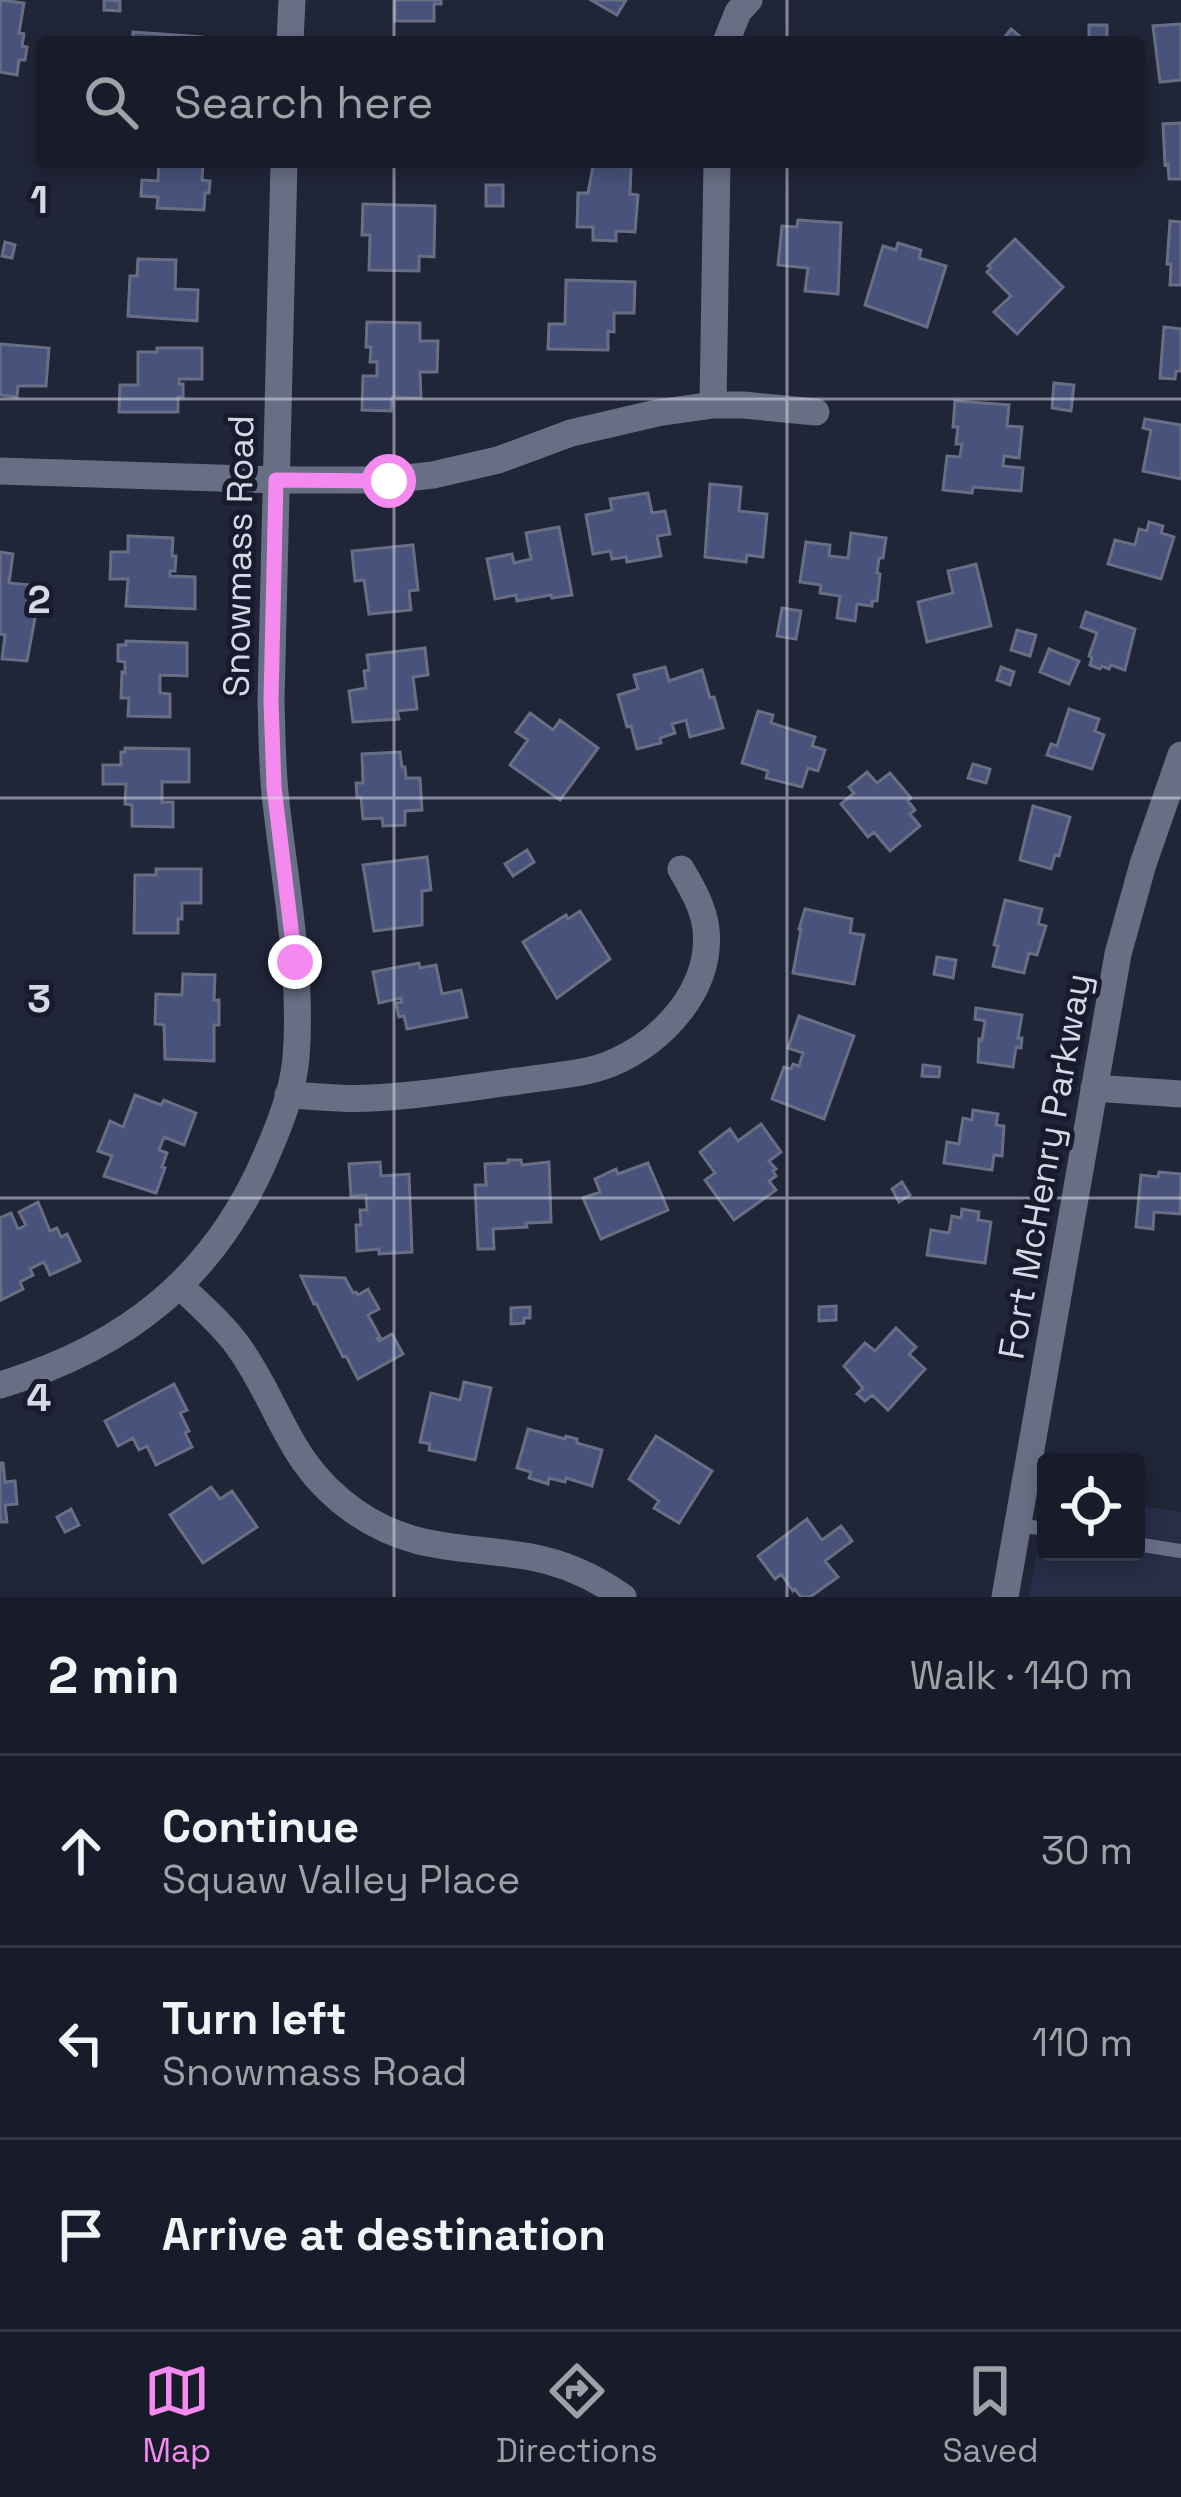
<!DOCTYPE html>
<html lang="en">
<head>
<meta charset="utf-8">
<style>
	:root { --surface:#181c2a; --page:#252936; --text:#f1f3f6; --muted:#9fa1a8; --line:#363a47; --accent:#f489f0 }
	body { margin:0; font-family:"Space Grotesk",sans-serif; background:var(--page); color:var(--text) }
	.controls { position:absolute; right:36px; bottom:36px; display:grid; overflow:hidden; border-radius:12px; box-shadow:0 6px 18px #0003 }
	.controls button { width:108px; height:108px; display:grid; place-items:center; padding:0; border:0; border-bottom:3px solid var(--line); background:var(--surface); color:var(--text); font:60px sans-serif }
	.stop { position:absolute; width:36px; height:36px; margin:-27px; border:9px solid #f489f0; border-radius:50%; background:#fff }
	.stop.end { background:#f489f0; border-color:#fff; box-shadow:0 3px 12px #0008 }
	.list { margin:0; padding:0; list-style:none }
	h2 { display:flex; justify-content:space-between; align-items:center; height:156px; margin:0; padding:0 48px; font-size:51px }
	h2 small { font-size:39px; font-weight:400; color:var(--muted) }
	.list li { display:grid; grid-template-columns:78px 1fr auto; gap:36px; align-items:center; box-sizing:border-box; height:192px; padding:0 48px; border-top:3px solid var(--line) }
	.list b { display:block; font-size:45px; white-space:nowrap }
	.list p { margin:0; font-size:39px; white-space:nowrap; color:var(--muted) }
	.list em { font-size:39px; font-style:normal; color:var(--muted) }
	.icon { flex:none; width:66px; height:66px; fill:none; stroke:currentColor; stroke-width:2; stroke-linecap:round; stroke-linejoin:round }
	.map { position:relative; flex:none; width:1181px; height:1597px; overflow:hidden }
	.search { position:absolute; background:var(--surface); box-shadow:0 6px 18px #0003; left:36px; right:36px; top:36px; height:132px; display:flex; align-items:center; gap:30px; box-sizing:border-box; padding:0 42px; border-radius:12px; color:var(--muted); font-size:45px }
	.sheet { height:732px; background:var(--surface) }
	nav { display:flex; justify-content:space-around; align-items:center; box-sizing:border-box; height:168px; border-top:3px solid var(--line); background:var(--surface); font-size:33px; color:var(--muted) }
	nav a { display:grid; justify-items:center; gap:6px }
	nav .on { color:var(--accent) }
	.map>svg:first-child { display:block }
	.built { fill:#282e47 }
	.building { fill:#48527a; stroke:#686e84; stroke-width:3 }
	.lines { fill:none; stroke-linecap:round; stroke-linejoin:round }
	.service { stroke:#686e84; stroke-width:14 }
	.minor { stroke:#686e84; stroke-width:27 }
	.route { stroke:#f489f0; stroke-width:15 }
	.grid { fill:none; stroke:#d5d9e6; stroke-width:3; stroke-opacity:0.55 }
	.labels { text-anchor:middle; stroke-width:10; stroke-linejoin:round; paint-order:stroke }
	.street-label { font-size:36px; fill:#d5d9e6; stroke:#171b2d }
	.grid-label { font-size:39px; text-anchor:middle; font-weight:bold; fill:#d5d9e6; stroke:#171b2d; stroke-width:10; stroke-linejoin:round; paint-order:stroke }
</style>
</head>
<body>
<div class="map">
<svg width="1181" height="1597" viewBox="0 0 1181 1597">
	<rect width="100%" height="100%" fill="#202538"/>
	<path class="built" d="M1046 1502V1552H1136V1505L1181 1512V1597H1029Z"/>
	<path class="building" d="M0 0 24 3 19 33 24 34 22 46 27 47 25 60H19L17 75 0 72Z
		M104 0 120 1V11L104 10Z
		M395 0H441V4H434V21H395Z
		M591 0H626L617 15Z
		M1181 24V80L1160 82 1153 26Z
		M1089 25H1107V42H1089Z
		M1011 29 1027 42H1001Z
		M133 32 202 37V42H133Z
		M1181 123V179H1169L1168 164 1165 165 1163 124Z
		M159 162H203L202 180 210 181 209 193H205L204 210 157 208 158 197 141 196 142 180 158 181Z
		M593 166 631 167 630 194 638 195 635 232 616 231V241L593 240V227H577L578 193H588Z
		M486 185H503V206H486Z
		M363 204 435 206 434 257 419 256V271L369 270 370 235H362Z
		M798 220 841 223 838 294 805 291 808 268 778 265 782 226 797 227Z
		M1170 221 1181 222V285H1170L1171 264H1167Z
		M1015 239 1063 287 1017 334 994 312 1011 296 987 272 991 268 988 266Z
		M5 242 15 245 12 258 2 256Z
		M898 243 921 250 919 258 946 266 927 327 865 305 883 246 896 250Z
		M138 259 176 260 175 289 198 290 197 321 128 316 130 276H137Z
		M566 280 635 282 634 313H614V332L608 331V350L548 349 549 324H565Z
		M367 322 420 323V341H438L437 372H420L421 398 392 397 391 411 362 410 363 376H377V362H370L371 347H366Z
		M1164 327 1181 329V371H1176L1175 379 1160 378Z
		M0 344 49 348 46 386H18L17 397 0 395Z
		M157 348H202V379H179V384H183V397H178V412H119L120 385H138V352H157Z
		M1054 383 1074 385 1071 411 1052 408Z
		M955 401 1009 405 1007 426 1022 427 1019 458 1004 456 1003 466 1023 468 1021 491 973 487 972 493 943 490 947 456 960 457 962 444H956L958 427H953Z
		M1145 419 1181 425V479L1143 471 1151 430 1143 428Z
		M710 484 741 487 739 511 767 514 763 557 747 555 746 562 705 557Z
		M648 493 652 513 665 511 670 534 657 536 661 556 627 562 626 557 612 559 610 551 593 554 586 515 612 510 610 499Z
		M1149 522 1163 526 1161 533 1174 537 1161 579 1108 564 1115 540 1135 545 1139 529 1147 531Z
		M559 527 572 595 552 598 551 595 517 601 516 595 495 599 487 559 512 554 514 563 531 559 526 533Z
		M851 533 886 538 883 558H879L877 573 880 574 877 601H872V606L857 604 855 621 837 618 840 596 820 593 821 585 800 582 806 542 830 545 829 556 848 558Z
		M128 536 173 538 172 556H176L175 571H170V576L195 577V609L126 606 128 579H110L111 552H128Z
		M413 545 418 590 409 591 411 610 369 614 364 580 355 581 352 551Z
		M0 552 13 554 9 583 41 586 27 661 2 659 5 635 0 634Z
		M976 564 991 626 927 642 918 602 953 593 948 571Z
		M782 608 801 611 796 639 777 636Z
		M1086 612 1135 629 1125 670 1111 665 1109 669 1102 666 1100 669 1090 665 1092 658 1089 656 1097 633 1081 627Z
		M1017 630 1036 635 1030 656 1011 650Z
		M126 641 187 643V676L160 675V693L170 694V717L128 716 129 698H121L122 672 125 673V662L118 661V645H126Z
		M425 648 428 675 413 677 417 709 397 711 399 719 353 722 349 691 366 688 364 671 369 670 367 655Z
		M1049 649 1079 661 1069 684 1040 672Z
		M665 667 669 681 702 670 710 698 714 697 723 728 690 737 686 720 672 724 675 733 660 738 661 743 637 749 631 726 627 727 618 695 638 689 634 675Z
		M1001 667 1014 672 1010 685 997 680Z
		M1069 709 1099 719 1095 731 1104 735 1092 769 1047 755 1051 744 1057 746Z
		M758 711 773 715 771 723 815 737 812 746 825 750 818 771 808 768 802 787 766 778 768 771 742 763Z
		M530 713 553 730 560 720 598 748 560 800 510 765 528 740 516 732Z
		M125 748 189 749V782H162V802H173V827L132 826V805L125 804 126 784H103V765H121V752H125Z
		M400 752 402 767H405L406 778H420L422 810 405 811V825L383 826 382 818 363 819 361 797H357L356 783H363L362 754Z
		M973 764 990 769 986 783 968 778Z
		M867 772 877 783 890 773 911 798 908 801 915 810 910 814 920 826 890 851 874 832 868 837 841 804 854 793 849 787Z
		M1033 806 1070 817 1059 856 1055 855 1051 869 1020 860Z
		M527 850 534 862 513 876 505 864Z
		M427 857 431 890 422 891V925L374 931 363 865Z
		M156 869H201V903H182V919H178V933H134L135 875H156Z
		M1005 900 1042 909 1038 924 1046 926 1037 955 1029 953 1024 973 993 966 998 946 994 945Z
		M805 909 852 919 850 933 864 935 854 984 793 973 801 929H799Z
		M580 911 610 959 557 998 523 942 566 915 568 919Z
		M937 957 956 960 953 978 934 974Z
		M419 963 420 968 436 965 442 994 461 990 467 1017 407 1029 404 1016 399 1017 396 1003 402 1002 401 998 379 1003 373 972Z
		M183 974 215 975 214 1000H219V1025H214V1061L165 1059 164 1025 155 1024 156 994 182 995Z
		M976 1008 1022 1015 1018 1038H1022L1021 1048 1016 1047 1013 1067 978 1062 979 1039 982 1040 985 1021 975 1019Z
		M799 1016 854 1036 824 1119 772 1099 784 1067 791 1069 793 1064 799 1066 803 1053 788 1048Z
		M923 1065 940 1067 939 1077 922 1076Z
		M135 1095 161 1105 164 1100 196 1113 184 1145 164 1137 159 1150 167 1153 162 1167 165 1168 156 1193 104 1176 112 1156 98 1151 110 1121 123 1127Z
		M973 1110 998 1114 996 1125 1004 1126 1002 1156 994 1155 992 1170 944 1163 947 1142 959 1144 963 1118 972 1120Z
		M761 1124 781 1152 769 1161 776 1169 773 1171 776 1176 769 1181 776 1190 734 1220 705 1180 715 1173 700 1152 730 1129 738 1141Z
		M508 1160H521L522 1165 549 1162 551 1222 526 1223 527 1227 493 1229 494 1249H478L475 1185H486L485 1164 508 1163Z
		M380 1162 381 1176 409 1174 412 1252 379 1254V1249L357 1251 356 1225H361L360 1210H367L366 1195 351 1196 349 1164Z
		M648 1163 668 1210 601 1239 583 1198 600 1192 595 1179 616 1169 618 1174Z
		M1159 1172 1181 1174 1180 1214 1154 1212 1153 1229 1136 1227 1141 1175 1158 1177Z
		M902 1182 910 1195 899 1202 892 1189Z
		M38 1202 50 1231 57 1228 61 1237 67 1234 80 1261 50 1275 44 1262 30 1269 33 1275 20 1282 23 1289 1 1300 0 1218 11 1213 18 1229 26 1225 19 1212Z
		M962 1209 979 1212 978 1220 991 1222 985 1263 927 1255 931 1230 949 1233 952 1216 961 1218Z
		M301 1276 345 1278 353 1293 356 1292 358 1295 368 1289 379 1309 368 1315 380 1337 377 1338 379 1341 392 1334 403 1354 358 1379 346 1356 343 1357 316 1303 314 1304Z
		M836 1306V1320L819 1321V1307Z
		M530 1307V1318H524V1323L511 1324V1308Z
		M896 1328 916 1347 909 1354 925 1369 888 1410 872 1395 865 1401 857 1394 863 1388 844 1366 865 1343 875 1351Z
		M464 1382 491 1388 475 1460 429 1450 430 1444 420 1442 431 1393 460 1400Z
		M174 1384 187 1410 180 1413 189 1431 185 1433 192 1447 156 1465 147 1446 139 1450 133 1438 118 1446 105 1421Z
		M528 1429 565 1439 566 1436 577 1439V1443L602 1450 592 1486 566 1478 565 1482 549 1478 548 1484 529 1478 531 1472 517 1468Z
		M656 1436 712 1471 679 1523 654 1508 659 1501 629 1479Z
		M0 1463H3L5 1482 15 1481 17 1504 5 1505 7 1522H0Z
		M211 1487 220 1499 232 1491 257 1527 203 1563 170 1515Z
		M71 1509 79 1525 65 1532 57 1517Z
		M807 1519 822 1540 841 1526 852 1541 825 1561 838 1577 810 1597H801L795 1589 793 1591 781 1574 775 1579 758 1556Z"/>
	<g class="lines">
		<path class="service" d="M1017 1525 1046 1529
			M1136 1544 1181 1551"/>
		<path class="minor" d="M290 42 292 0
			M726 42 738 12 749 0
			M713 405 717 162
			M0 471 276 480H389L433 475 498 460 571 433 657 413 713 405H743L816 412
			M1094 1088 1181 1094
			M288 1095C316 1096 344 1100 372 1098 421 1096 471 1087 519 1081 549 1076 582 1075 610 1064 663 1042 712 989 706 929 703 906 692 888 681 869
			M180 1286C200 1305 222 1324 238 1346 282 1407 286 1463 354 1511 414 1553 464 1545 531 1557 564 1563 596 1578 623 1597
			M0 1385C126 1347 215 1277 267 1154 280 1124 293 1091 296 1058 303 970 284 880 275 793 272 763 272 732 271 701L284 162
			M1005 1597 1118 954 1143 864 1181 755"/>
	</g>
	<g class="lines">
		<path class="route" d="M295 962 274 787 271 701 276 480 389 481"/>
	</g>
	<path class="grid" d="M394 0V42M787 0V42M394 162V1597M787 162V1597M0 399H1181M0 798H1181M0 1198H1181"/>
	<g class="labels">
		<g class="street-label">
			<text transform="translate(238 556) rotate(-89)" y="13">Snowmass Road</text>
			<text transform="translate(1044 1166) rotate(-80)" y="13">Fort McHenry Parkway</text>
		</g>
	</g>
	<g class="grid-label">
		<text x="39" y="213">1</text>
		<text x="39" y="613">2</text>
		<text x="39" y="1012">3</text>
		<text x="39" y="1411">4</text>
	</g>
</svg>
<div class="controls">
<button><svg class="icon" aria-label="locate" viewBox="0 0 24 24"><circle cx="12" cy="12" r="6"/><path d="M12 2v4M12 18v4M2 12h4M18 12h4"/></svg></button>
</div>
<div class="stop" style="left:389px;top:481px"></div>
<div class="stop end" style="left:295px;top:962px"></div>
<div class="search"><svg class="icon" aria-label="search" viewBox="0 0 24 24"><circle cx="10" cy="10" r="6"/><path d="M15 15l6 6"/></svg>Search here</div>
</div>
<section class="sheet">
<h2>2 min<small>Walk · 140 m</small></h2>
<ul class="list">
<li><svg class="icon" aria-label="ahead" viewBox="0 0 24 24"><path d="M12 20V5M6 11l6-6 6 6"/></svg><div><b>Continue</b><p>Squaw Valley Place</p></div><em>30 m</em></li>
<li><svg class="icon" aria-label="left" viewBox="0 0 24 24"><path d="M17 20v-9H6M10 6l-5 5 5 5"/></svg><div><b>Turn left</b><p>Snowmass Road</p></div><em>110 m</em></li>
<li><svg class="icon" aria-label="arrive" viewBox="0 0 24 24"><path d="M6 21V4h12l-3 4 3 4H6"/></svg><div><b>Arrive at destination</b></div></li>
</ul>
</section>
<nav>
<a class="on"><svg class="icon" aria-label="map" viewBox="0 0 24 24"><path d="M3 6l6-2 6 2 6-2v14l-6 2-6-2-6 2zM9 4v14M15 6v14"/></svg>Map</a>
<a><svg class="icon" aria-label="directions" viewBox="0 0 24 24"><path d="M12 3l9 9-9 9-9-9zM9 14v-3h6M13 9l2 2-2 2"/></svg>Directions</a>
<a><svg class="icon" aria-label="saved" viewBox="0 0 24 24"><path d="M7 4h10v16l-5-4-5 4z"/></svg>Saved</a>
</nav>
</body>
</html>
